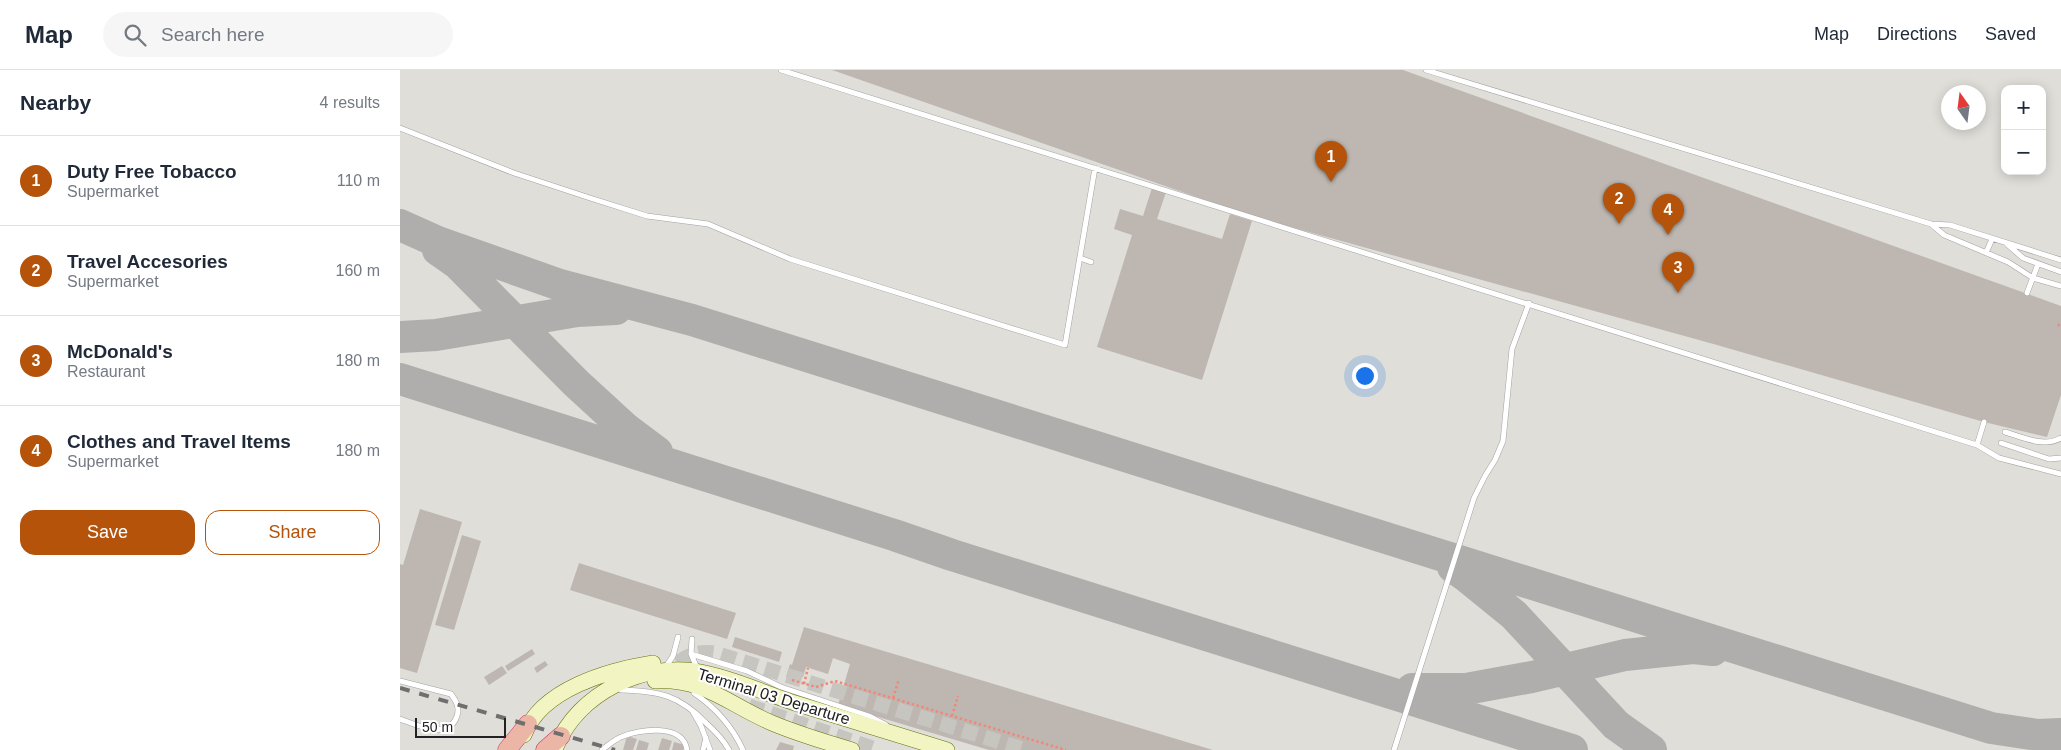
<!DOCTYPE html>
<html lang="en">
<head>
<meta charset="utf-8">
<style>
	:root { --surface:#fff; --page:#f6f6f7; --text:#1f2937; --muted:#747a83; --line:#e0e1e3; --accent:#b45309 }
	body { margin:0; font-family:Arial,sans-serif; background:var(--page); color:var(--text) }
	.controls { position:absolute; right:15px; top:15px; display:grid; overflow:hidden; border-radius:10px; box-shadow:0 2px 12px #0003 }
	.controls button { width:45px; height:45px; display:grid; place-items:center; padding:0; border:0; border-bottom:1px solid var(--line); background:var(--surface); color:var(--text); font:25px sans-serif }
	.compass { position:absolute; left:1541px; top:15px; width:45px; height:45px; border-radius:50%; background:var(--surface); box-shadow:0 2px 12px #0003; rotate:346deg }
	.scale { position:absolute; left:15px; bottom:12px; width:91px; box-sizing:border-box; padding-left:5px; border:2px solid #212121; border-top:0; font-size:14px; line-height:18px; white-space:nowrap; color:#212121; -webkit-text-stroke:4px #fff; paint-order:stroke }
	.you { position:absolute; left:964px; top:305px; width:18px; height:18px; margin:-12px; border:4px solid #fff; border-radius:50%; background:#1a73e8; box-shadow:0 0 0 8px #1a73e833 }
	.badge { display:grid; place-items:center; width:32px; height:32px; border-radius:50%; background:var(--accent); color:#fff; font-size:16px; font-weight:700 }
	.pin { position:absolute; translate:-50% -41px; filter:drop-shadow(0 1px 2px #0008) }
	.pin::after { content:''; position:absolute; top:26px; width:18px; height:15px; background:inherit; clip-path:polygon(0 0,100% 0,50% 100%) }
	.list { margin:0; padding:0; list-style:none }
	h2 { display:flex; justify-content:space-between; align-items:center; height:65px; margin:0; padding:0 20px; font-size:21px }
	h2 small { font-size:16px; font-weight:400; color:var(--muted) }
	.list li { display:grid; grid-template-columns:32px 1fr auto; gap:15px; align-items:center; box-sizing:border-box; height:90px; padding:0 20px; border-top:1px solid var(--line) }
	.list b { display:block; font-size:19px; white-space:nowrap }
	.list p { margin:0; font-size:16px; white-space:nowrap; color:var(--muted) }
	.list em { font-size:16px; font-style:normal; color:var(--muted) }
	.actions { display:flex; gap:10px; padding:15px 20px }
	.actions a { flex:1; padding:11px 0; border:1px solid var(--accent); border-radius:15px; text-align:center; font-size:18px; color:var(--accent) }
	.actions .main { background:var(--accent); color:#fff }
	.icon { flex:none; width:28px; height:28px; fill:none; stroke:currentColor; stroke-width:2; stroke-linecap:round; stroke-linejoin:round }
	.map { position:relative; flex:none; width:1661px; height:680px; overflow:hidden }
	header { display:flex; align-items:center; gap:30px; box-sizing:border-box; height:70px; padding:0 25px; background:var(--surface); border-bottom:1px solid var(--line) }
	header strong { font-size:24px }
	nav { display:flex; gap:28px; margin-inline-start:auto; font-size:18px }
	.search { width:350px; height:45px; background:var(--page); display:flex; align-items:center; gap:12px; box-sizing:border-box; padding:0 18px; border-radius:28px; color:var(--muted); font-size:19px }
	main { display:flex }
	aside { flex:1; background:var(--surface) }
	.map>svg:first-child { display:block }
	.airport { fill:#dfded9; fill-rule:evenodd }
	.lines { fill:none; stroke-linecap:round; stroke-linejoin:round }
	.taxiway { stroke:#b0aeac; stroke-width:32 }
	.building { fill:#beb7b1 }
	.secondary-tunnel { stroke:#c7c5c0; stroke-width:15; stroke-dasharray:15 8; stroke-linecap:butt }
	.service-casing { stroke:#a2a2a2; stroke-width:6 }
	.secondary-casing { stroke:#65720d; stroke-width:16 }
	.trunk-casing { stroke:#ce3566; stroke-width:19 }
	.path { stroke:#f08879; stroke-width:2.5; stroke-dasharray:2.5 2.5; stroke-linecap:butt }
	.service { stroke:#fff; stroke-width:5 }
	.secondary { stroke:#f2f5c1; stroke-width:15 }
	.trunk { stroke:#ebb6a6; stroke-width:18 }
	.rail { stroke:#6f6f6f; stroke-width:4; stroke-dasharray:10 10; stroke-linecap:butt }
	.labels { text-anchor:middle; stroke-width:4; stroke-linejoin:round; paint-order:stroke }
	.street-label { font-size:16px; fill:#212121; stroke:#fff }
</style>
</head>
<body>
<header>
<strong>Map</strong>
<div class="search"><svg class="icon" aria-label="search" viewBox="0 0 24 24"><circle cx="10" cy="10" r="6"/><path d="M15 15l6 6"/></svg>Search here</div>
<nav><a>Map</a><a>Directions</a><a>Saved</a></nav>
</header>
<main>
<aside>
<h2>Nearby<small>4 results</small></h2>
<ul class="list">
<li><span class="badge">1</span><div><b>Duty Free Tobacco</b><p>Supermarket</p></div><em>110 m</em></li>
<li><span class="badge">2</span><div><b>Travel Accesories</b><p>Supermarket</p></div><em>160 m</em></li>
<li><span class="badge">3</span><div><b>McDonald's</b><p>Restaurant</p></div><em>180 m</em></li>
<li><span class="badge">4</span><div><b>Clothes and Travel Items</b><p>Supermarket</p></div><em>180 m</em></li>
</ul>
<div class="actions"><a class="main">Save</a><a>Share</a></div>
</aside>
<div class="map">
<svg width="1661" height="680" viewBox="0 0 1661 680">
	<rect width="100%" height="100%" fill="#f0eee8"/>
	<path class="airport" d="M0 0H1661V680H0ZM1605 19H1642V101H1605ZM1548 22H1578V52H1548Z"/>
	<g class="lines">
		<path class="taxiway" d="M0 155 38 172 160 215 292 250 1591 658 1638 665 1661 664
			M38 180 58 194 176 313 225 358 257 382
			M0 267 36 265 177 241 216 239
			M0 309 494 465 552 485 1172 680
			M1053 497 1066 506 1114 545 1216 655 1251 680
			M1012 619H1066L1132 607 1225 585 1293 578 1313 580"/>
	</g>
	<path class="building" d="M432 0H1003L1661 236V325L1647 367 1584 352 1317 275 851 146Z
		M752 118 766 122 757 149 822 169 830 144 852 151 802 310 697 277 732 165 714 159 720 139 743 146Z
		M20 439 62 452 17 603 0 598V494L3 495Z
		M62 465 81 471 54 560 35 555Z
		M179 493 336 543 327 569 170 520Z
		M404 557 813 680H589L438 635 450 594 433 588 428 604 406 597 403 607 395 604 394 609 386 607 390 594 392 595Z
		M335 567 382 582 379 592 332 577Z
		M132 579 135 584 108 601 105 596Z
		M145 591 148 595 137 603 134 598Z
		M102 596 107 603 89 615 84 607Z
		M227 666 237 669 233 680H223Z
		M262 668 272 671 269 680H258Z
		M239 670 249 673 247 680H236Z
		M274 672 285 675 283 680H272Z
		M380 672 394 676 393 680H376Z"/>
	<g class="lines">
		<path class="secondary-tunnel" d="M278 593C289 584 300 581 315 583L626 680
			M349 636 478 680"/>
		<defs>
			<path id="service" d="M381 0 1577 375 1599 388 1661 404
				M1026 0 1531 154 1550 155 1661 190
				M0 58 114 103 190 128 247 146 308 154 390 189 665 275 695 98
				M1531 154 1544 165 1608 192 1633 208 1661 216
				M1607 174 1623 188 1661 202
				M1586 183 1592 169
				M680 188 691 192
				M1627 223 1638 194
				M1605 362C1622 367 1644 378 1661 368
				M1601 373 1649 389 1661 388
				M1577 375 1584 352
				M292 569 291 584 297 598
				M291 584 347 601 381 617 469 646 486 655
				M265 598 273 586 278 567
				M0 611 51 624C56 631 60 637 57 646 49 671 17 655 0 649
				M221 620C259 621 279 625 306 653 315 661 323 669 329 680
				M294 623C316 638 332 656 343 680
				M293 642 301 656 310 680
				M202 680C208 675 214 670 221 667 239 659 283 653 287 680
				M303 680 306 668
				M994 680 1074 428 1085 406 1095 390 1103 371 1112 279 1129 233"/>
			<path id="secondary" d="M255 611C305 608 329 635 372 653 398 664 425 672 452 680
				M124 665C141 619 209 600 253 593
				M156 677C178 623 244 591 301 602 334 608 366 624 398 634 448 649 497 665 547 680"/>
			<path id="trunk" d="M107 680 128 654
				M145 680 161 666"/>
		</defs>
		<use href="#service" class="service-casing"/>
		<use href="#secondary" class="secondary-casing"/>
		<use href="#trunk" class="trunk-casing"/>
		<path class="path" d="M1658 256 1661 252
			M392 610 416 617 435 611 666 680
			M404 614 408 598
			M493 628 499 609
			M552 646 558 626"/>
		<use href="#service" class="service"/>
		<use href="#secondary" class="secondary"/>
		<use href="#trunk" class="trunk"/>
		<path class="rail" d="M0 618 215 680"/>
	</g>
	<g class="labels">
		<g class="street-label">
			<text transform="translate(374 626) rotate(17)" y="6">Terminal 03 Departure</text>
		</g>
	</g>
</svg>
<div class="controls">
<button>+</button>
<button>−</button>
</div>
<svg class="compass" viewBox="-18 -18 36 36"><path d="M0-13l5 13h-10z" fill="#e53935"/><path d="M0 13l5-13h-10z" fill="#747a83"/></svg>
<div class="scale">50 m</div>
<div class="you"></div>
<div class="pin badge" style="left:931px;top:112px">1</div>
<div class="pin badge" style="left:1219px;top:154px">2</div>
<div class="pin badge" style="left:1278px;top:223px">3</div>
<div class="pin badge" style="left:1268px;top:165px">4</div>
</div>
</main>
</body>
</html>
